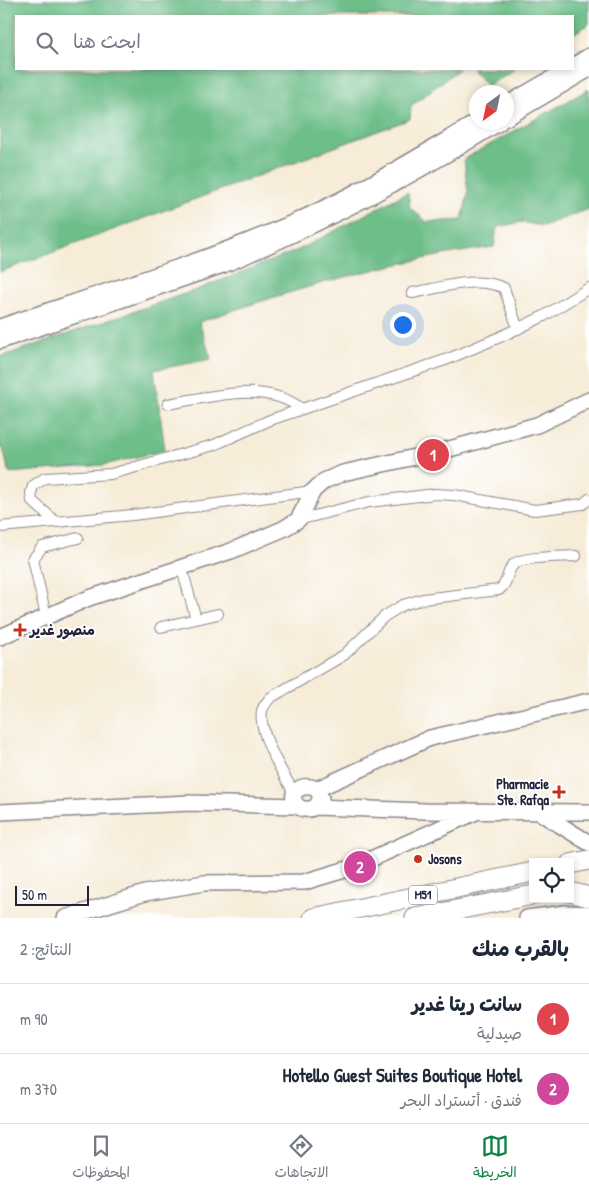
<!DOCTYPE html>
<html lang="ar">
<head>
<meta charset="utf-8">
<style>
	:root { --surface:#fff; --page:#f6f6f7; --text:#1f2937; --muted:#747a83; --line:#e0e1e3; --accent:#0b8043 }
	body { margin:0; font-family:"Patrick Hand","Playpen Sans Arabic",sans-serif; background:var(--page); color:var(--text); direction:rtl }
	.controls { position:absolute; right:15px; bottom:15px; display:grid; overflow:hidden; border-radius:0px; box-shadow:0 2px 8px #0003 }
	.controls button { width:45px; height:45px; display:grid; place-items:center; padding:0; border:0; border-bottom:1px solid var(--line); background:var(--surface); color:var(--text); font:25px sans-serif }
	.compass { position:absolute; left:469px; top:85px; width:45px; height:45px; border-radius:50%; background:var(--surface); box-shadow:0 2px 8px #0003; rotate:213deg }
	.scale { position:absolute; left:15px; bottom:12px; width:74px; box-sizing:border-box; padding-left:5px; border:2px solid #22223b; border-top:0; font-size:14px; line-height:18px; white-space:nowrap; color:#22223b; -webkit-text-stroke:4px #fff; paint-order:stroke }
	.you { position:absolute; left:402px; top:324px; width:18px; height:18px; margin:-12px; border:4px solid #fff; border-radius:50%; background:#1a73e8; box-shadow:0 0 0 8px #1a73e833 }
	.badge { display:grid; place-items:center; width:32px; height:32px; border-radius:50%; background:var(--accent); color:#fff; font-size:16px; font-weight:700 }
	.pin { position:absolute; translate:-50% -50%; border:2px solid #fff; box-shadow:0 1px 5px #0006 }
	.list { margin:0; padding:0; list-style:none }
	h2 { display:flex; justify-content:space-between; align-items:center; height:65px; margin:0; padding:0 20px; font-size:21px }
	h2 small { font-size:16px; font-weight:400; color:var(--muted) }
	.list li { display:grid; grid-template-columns:32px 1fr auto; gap:15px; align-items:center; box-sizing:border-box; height:70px; padding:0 20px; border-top:1px solid var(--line) }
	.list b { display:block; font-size:19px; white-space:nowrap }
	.list p { margin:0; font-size:16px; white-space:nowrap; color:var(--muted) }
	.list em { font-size:16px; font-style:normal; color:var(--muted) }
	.icon { flex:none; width:28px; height:28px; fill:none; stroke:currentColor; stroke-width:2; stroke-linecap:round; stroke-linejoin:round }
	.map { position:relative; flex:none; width:589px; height:918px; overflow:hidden; direction:ltr }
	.search { position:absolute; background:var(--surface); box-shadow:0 2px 8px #0003; left:15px; right:15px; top:15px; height:55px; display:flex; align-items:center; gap:12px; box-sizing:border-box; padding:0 18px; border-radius:0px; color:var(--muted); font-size:19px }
	.sheet { height:205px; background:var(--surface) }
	nav { display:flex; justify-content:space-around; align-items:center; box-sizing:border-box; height:70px; border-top:1px solid var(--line); background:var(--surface); font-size:14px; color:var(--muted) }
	nav a { display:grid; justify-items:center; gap:2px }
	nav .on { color:var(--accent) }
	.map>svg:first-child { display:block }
	.forest { fill:#6ebe8a; stroke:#487062 }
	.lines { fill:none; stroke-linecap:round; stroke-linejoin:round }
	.street-casing { stroke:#8c878a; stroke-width:12 }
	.secondary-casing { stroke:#8c878a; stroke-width:18 }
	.highway-casing { stroke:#8c878a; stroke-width:21 }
	.street { stroke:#fff; stroke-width:10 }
	.secondary { stroke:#fff; stroke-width:15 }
	.highway { stroke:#fff; stroke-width:19 }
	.poi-dot { fill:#c8321e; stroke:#fff; stroke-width:2 }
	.labels { text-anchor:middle; stroke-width:4; stroke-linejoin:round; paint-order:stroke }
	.shield { fill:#fff; stroke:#646476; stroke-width:1 }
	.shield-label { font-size:12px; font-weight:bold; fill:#22223b }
	.poi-label { font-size:14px; font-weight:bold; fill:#22223b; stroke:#fff; text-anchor:start }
</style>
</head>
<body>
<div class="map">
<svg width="589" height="918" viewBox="0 0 589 918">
	<rect width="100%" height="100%" fill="#fff"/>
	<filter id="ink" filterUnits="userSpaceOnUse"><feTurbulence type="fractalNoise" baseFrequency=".02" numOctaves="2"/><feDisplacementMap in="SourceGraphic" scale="10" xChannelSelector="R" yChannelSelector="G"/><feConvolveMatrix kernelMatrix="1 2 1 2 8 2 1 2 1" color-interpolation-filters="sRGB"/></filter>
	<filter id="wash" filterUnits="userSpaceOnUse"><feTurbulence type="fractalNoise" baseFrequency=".0096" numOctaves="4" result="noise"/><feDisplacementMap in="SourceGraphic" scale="20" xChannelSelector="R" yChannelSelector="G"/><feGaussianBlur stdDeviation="1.12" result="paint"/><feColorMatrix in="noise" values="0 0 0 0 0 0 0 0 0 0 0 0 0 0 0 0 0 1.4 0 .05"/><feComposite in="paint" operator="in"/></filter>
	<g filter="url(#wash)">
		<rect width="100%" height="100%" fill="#f6ecd8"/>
		<path class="forest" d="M0 0H589V24L573 34V16H16V69H459L411 106 410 119 0 272Z
			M472 69H515L487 86Z
			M589 89V209L543 226 521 222 497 227 494 247C395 260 294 289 199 322L211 359 154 370 165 450 104 465 9 473 3 448H0V357L196 290 298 250 408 192 410 208 427 222 462 220 468 193 464 159Z"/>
	</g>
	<g filter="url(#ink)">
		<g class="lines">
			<defs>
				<path id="street" d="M412 293C440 288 477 275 504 288L518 329
					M168 404C211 397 265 380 302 409
					M298 520 369 502 435 494 454 495 535 510 583 504 589 499
					M55 521 32 501 31 493 33 486 45 478 111 474 214 445 270 420 448 359 500 337 544 316 589 288
					M0 527 133 515 313 491
					M182 569 196 619
					M46 616 33 559 42 547 78 538
					M161 627 218 614
					M294 793C283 773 258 734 262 711 263 706 267 702 270 698L344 655 385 616 403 605 423 599 499 590C509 583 506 571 514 564 523 556 563 557 576 556"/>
				<path id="secondary" d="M573 66 589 56
					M506 105 568 69
					M506 118 589 69
					M0 327C97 294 196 265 290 224 355 196 416 158 477 122
					M0 341 223 265C319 225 411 177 500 122
					M0 637 89 598 231 551 283 529 298 520 313 491 324 481 343 473 442 451 537 425 589 400
					M317 789 321 798 316 807C305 812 291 808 294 793 300 786 308 785 317 789L430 738 589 701
					M316 807 425 811 589 812
					M0 812 189 803 296 806
					M539 812 589 843
					M65 918 145 893 204 883 304 882 351 868 476 812
					M527 918 565 913 589 914"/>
				<path id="highway" d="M570 864 589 860
					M570 892 589 897
					M313 918 533 872
					M415 918 533 895"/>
			</defs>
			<use href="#street" class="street-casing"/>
			<use href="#secondary" class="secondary-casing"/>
			<use href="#highway" class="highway-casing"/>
			<use href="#street" class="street"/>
			<use href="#secondary" class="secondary"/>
			<use href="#highway" class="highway"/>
		</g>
	</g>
	<g class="poi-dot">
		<path d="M17.5 622.5h5v5h5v5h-5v5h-5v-5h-5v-5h5z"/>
		<path d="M556.5 784.5h5v5h5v5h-5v5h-5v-5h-5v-5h5z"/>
		<circle cx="418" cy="859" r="5"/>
	</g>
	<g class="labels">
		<rect class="shield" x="409" y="885.5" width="28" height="19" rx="4"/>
		<g class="shield-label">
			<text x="423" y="899">M51</text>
		</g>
		<g class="poi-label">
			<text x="30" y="635">منصور غدير</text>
			<text x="549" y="789" text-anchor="end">Pharmacie<tspan x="549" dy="16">Ste. Rafqa</tspan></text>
			<text x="428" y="864">Josons</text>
		</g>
	</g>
</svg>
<div class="controls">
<button><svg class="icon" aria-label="locate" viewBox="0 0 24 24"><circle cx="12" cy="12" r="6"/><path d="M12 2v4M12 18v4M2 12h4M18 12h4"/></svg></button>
</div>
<svg class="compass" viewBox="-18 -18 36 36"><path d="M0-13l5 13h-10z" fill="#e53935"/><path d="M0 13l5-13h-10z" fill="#747a83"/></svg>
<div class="scale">50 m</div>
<div class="you"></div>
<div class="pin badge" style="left:433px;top:455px;background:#e0444e">1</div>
<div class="pin badge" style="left:360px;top:867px;background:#d1479c">2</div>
<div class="search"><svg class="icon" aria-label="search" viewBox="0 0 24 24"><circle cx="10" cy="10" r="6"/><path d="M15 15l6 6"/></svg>ابحث هنا</div>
</div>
<section class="sheet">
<h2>بالقرب منك<small>النتائج: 2</small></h2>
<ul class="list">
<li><span class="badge" style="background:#e0444e">1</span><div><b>سانت ريتا غدير</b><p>صيدلية</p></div><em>90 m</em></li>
<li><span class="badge" style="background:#d1479c">2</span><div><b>Hotello Guest Suites Boutique Hotel</b><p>فندق · أتستراد البحر</p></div><em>370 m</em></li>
</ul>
</section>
<nav>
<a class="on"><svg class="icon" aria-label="map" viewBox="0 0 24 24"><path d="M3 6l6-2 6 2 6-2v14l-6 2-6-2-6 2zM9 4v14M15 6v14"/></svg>الخريطة</a>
<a><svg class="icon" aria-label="directions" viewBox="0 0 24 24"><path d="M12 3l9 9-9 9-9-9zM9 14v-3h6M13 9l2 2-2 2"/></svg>الاتجاهات</a>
<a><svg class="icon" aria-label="saved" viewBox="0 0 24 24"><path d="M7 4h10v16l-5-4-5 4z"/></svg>المحفوظات</a>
</nav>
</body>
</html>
